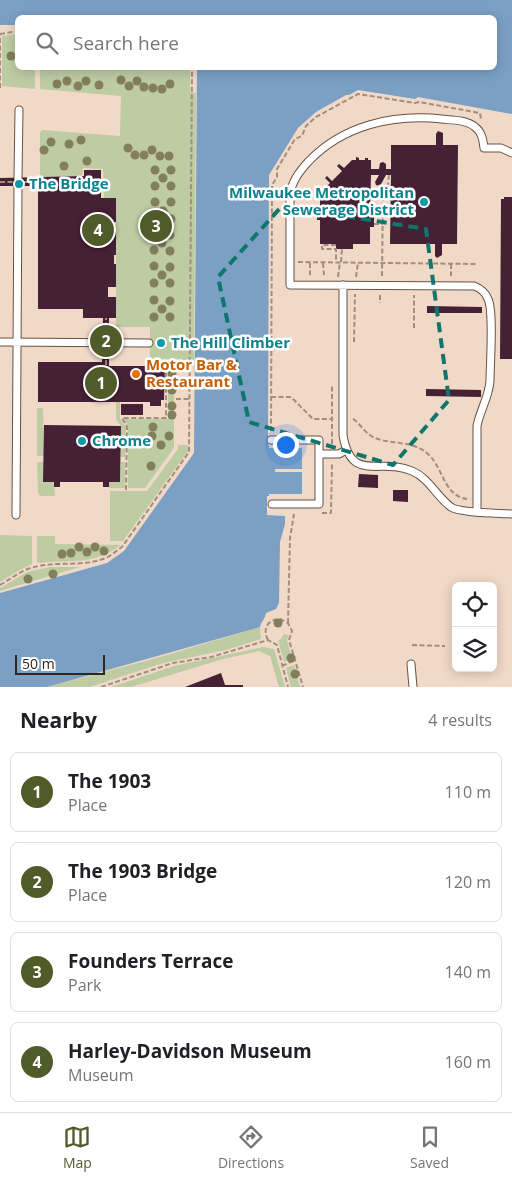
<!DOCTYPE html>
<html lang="en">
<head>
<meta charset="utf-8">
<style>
	:root { --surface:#fff; --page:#f6f6f6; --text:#202124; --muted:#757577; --line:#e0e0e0; --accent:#515b2a }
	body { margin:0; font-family:"Open Sans",sans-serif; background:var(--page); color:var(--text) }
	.controls { position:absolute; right:15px; bottom:15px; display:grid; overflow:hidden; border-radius:8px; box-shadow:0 2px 12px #0003 }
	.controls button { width:45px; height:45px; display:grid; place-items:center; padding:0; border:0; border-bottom:1px solid var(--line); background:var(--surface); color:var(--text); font:25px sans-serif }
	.scale { position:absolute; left:15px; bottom:12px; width:90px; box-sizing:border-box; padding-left:5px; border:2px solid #2f2620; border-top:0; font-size:14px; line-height:18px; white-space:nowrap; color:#2f2620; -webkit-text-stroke:4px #fff; paint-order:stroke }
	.you { position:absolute; left:285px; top:444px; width:18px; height:18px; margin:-12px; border:4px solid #fff; border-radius:50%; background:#1a73e8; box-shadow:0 0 0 8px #1a73e833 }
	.badge { display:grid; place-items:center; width:32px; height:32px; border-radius:50%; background:var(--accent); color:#fff; font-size:16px; font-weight:700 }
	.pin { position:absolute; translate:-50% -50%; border:2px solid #fff; box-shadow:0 1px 5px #0006 }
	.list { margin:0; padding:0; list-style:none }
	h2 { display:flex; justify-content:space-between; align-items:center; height:65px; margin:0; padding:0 20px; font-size:21px }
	h2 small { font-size:16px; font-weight:400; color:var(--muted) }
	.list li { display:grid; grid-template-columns:32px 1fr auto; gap:15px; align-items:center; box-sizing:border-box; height:80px; margin:0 10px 10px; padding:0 10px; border:1px solid var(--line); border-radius:8px }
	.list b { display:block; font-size:19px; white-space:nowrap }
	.list p { margin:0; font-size:16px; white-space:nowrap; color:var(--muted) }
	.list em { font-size:16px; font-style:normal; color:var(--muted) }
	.icon { flex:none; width:28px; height:28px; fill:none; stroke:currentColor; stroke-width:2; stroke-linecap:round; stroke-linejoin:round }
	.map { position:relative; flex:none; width:512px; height:687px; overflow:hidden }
	.search { position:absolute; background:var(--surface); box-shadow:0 2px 12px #0003; left:15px; right:15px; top:15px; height:55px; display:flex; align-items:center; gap:12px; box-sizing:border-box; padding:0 18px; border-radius:8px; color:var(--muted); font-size:19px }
	.sheet { height:425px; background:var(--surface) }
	nav { display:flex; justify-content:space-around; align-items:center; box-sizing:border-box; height:70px; border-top:1px solid var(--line); background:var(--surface); font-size:14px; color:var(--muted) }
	nav a { display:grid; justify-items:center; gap:2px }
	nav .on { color:var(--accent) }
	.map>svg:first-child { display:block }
	.green { fill:#becca4 }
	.water { fill:#7ba0c4 }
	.pier { fill:#f1d9c8 }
	.building { fill:#462035 }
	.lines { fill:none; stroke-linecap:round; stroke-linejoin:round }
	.lane-casing { stroke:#675344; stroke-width:9 }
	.path { stroke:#a08e81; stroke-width:2; stroke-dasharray:5 2.5; stroke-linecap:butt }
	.lane { stroke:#fff; stroke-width:7 }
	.path-bridge { stroke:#a08e81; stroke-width:2; stroke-dasharray:5 2.5; stroke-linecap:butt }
	.tree { fill:#827f5a }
	.marked { fill:none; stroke:#0f766e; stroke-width:4; stroke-dasharray:10 6; stroke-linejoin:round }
	.culture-dot { fill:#0f9aa8; stroke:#fff; stroke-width:2 }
	.food-dot { fill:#e8710a; stroke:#fff; stroke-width:2 }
	.labels { text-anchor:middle; stroke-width:5; stroke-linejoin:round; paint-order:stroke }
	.culture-label { font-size:15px; font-weight:bold; fill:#0d838f; stroke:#fff; text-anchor:start }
	.food-label { font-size:15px; font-weight:bold; fill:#c56008; stroke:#fff; text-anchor:start }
</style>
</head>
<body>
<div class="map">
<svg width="512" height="687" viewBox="0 0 512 687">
	<rect width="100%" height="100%" fill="#f1d9c8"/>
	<path class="green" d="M17 34 18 68H35V89L2 86V36Z
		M40 68H190V92L196 93 194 367H182V359H150V327H116V198H104L103 169 83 168 82 176 40 177V133L42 130 120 136 121 96 40 89Z
		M168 364H174V448L145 488H128V427L123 419H168Z
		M116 402H120V419L126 427 125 457H121V426L116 419Z
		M37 408H43L44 456H37Z
		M178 445H188V451L123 541H110V491H147L178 449Z
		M37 462H44L54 482 55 496H40L38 493Z
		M121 462H125V488H109V482H120Z
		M0 535 32 536V564L18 571 0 582Z
		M37 536H55V544L121 545C91 567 70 559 37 563Z
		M50 567H80L0 591V588L27 572Z
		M260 627 261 639 226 650 163 663 90 687H47L160 657Z
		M284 634 289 635 287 640 292 659 284 662 278 640 281 639Z
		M263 647 274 649 285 687H279L270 656 259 651 223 659 131 687H111L174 666Z
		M294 665 300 687H291L286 668Z"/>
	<path class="water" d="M0 0H512V114L418 97 415 99 358 90 349 95H346L316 112 298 128 269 175 268 445 307 446V496H267V515L285 516V524L280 542 279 603 276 609 266 613C265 619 261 622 260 627L47 687H0V593L107 563 124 551 194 453 197 68H494V18H18L17 25H0Z"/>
	<path class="pier" d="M269 445H307V496H269V494H302V472H275V469H302V448H269Z"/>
	<path class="building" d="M438 131 443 133V145H458L457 244H442V255L437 258 435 256V244H390L391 175H386L380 186 376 185 375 182 379 175H371L370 210H374V227H370V244H353V249H336V244H320V220H317V216H320V193L330 183 325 178 327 176 332 181 342 171 337 166 339 164 344 168 352 160H356V157L359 158V160H365V158H368V160H371V169H379L380 163 383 162 386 164V169H391V145H436V134Z
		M84 170H101V198H116V222H114V231H116V255H114V264H116V287H108V297H116V318H109V366H165L164 400H161V406H150V402H38V362H102L103 318H83V309H38V186H0V178L84 176Z
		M504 197H512V359H500L501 199H504Z
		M427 306 482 307V313H427Z
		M426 389 481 390V397L426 396Z
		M121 404H143V415H121Z
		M44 425 121 426 120 482H109V487H103V482H60V487H54V482H43Z
		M359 474 378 475V488L358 487Z
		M393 490H408V502L393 501Z
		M221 673 225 685H243V687H185Z"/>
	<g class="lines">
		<defs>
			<path id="lane" d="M18 178 19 110
				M343 285V435C351 484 380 457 412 471 429 478 437 497 451 507 459 513 500 513 512 514
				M0 342 149 343
				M271 440H319V504H272
				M319 454H339L346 450
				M477 512V426C480 410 489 397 490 381 490 365 494 311 488 299 486 293 480 288 474 286L290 285V195C292 181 299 172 308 162 343 125 393 114 442 119 453 120 467 120 475 127 482 132 483 140 484 148H501L512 153
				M16 515 18 186
				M411 664 413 687"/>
		</defs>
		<use href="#lane" class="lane-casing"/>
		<path class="path" d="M0 34 18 31
			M0 88V34
			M374 213H383
			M374 224H383
			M336 245H322V249H336V262
			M298 262 478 264
			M341 262 342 249
			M310 263V275
			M323 263 324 275
			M451 264V276
			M382 276 383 193 388 184 389 175
			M338 277 340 262
			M356 277 358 263
			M380 295V303
			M414 328V295
			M354 342 355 294
			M182 369 188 370
			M271 397H291L313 419H332
			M176 399H190
			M353 419C359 422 365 434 375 438 393 445 414 440 429 455 443 468 444 496 467 499
			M271 431 272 185 277 177V169L295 139 302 136 306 126 316 117 358 94 415 103 419 102 480 113 481 119
			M332 444V384
			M126 490 127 427 122 418H166V360
			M322 513H331L332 464
			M0 585C11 579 21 570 34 567 57 561 80 567 103 559 110 557 116 551 122 547L189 452 192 68
			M288 623 290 538 294 514
			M268 640C262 629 268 619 280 619L288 623 292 631 289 640 303 687
			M412 645 445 646
			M282 666 295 660
			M101 687 173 663 211 657 268 640 277 645 288 687"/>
		<use href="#lane" class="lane"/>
		<path class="path-bridge" d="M0 182H38
			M106 365V318"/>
	</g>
	<g class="tree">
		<circle cx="11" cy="56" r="4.5"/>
		<circle cx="121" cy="80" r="4.5"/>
		<circle cx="67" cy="81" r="4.5"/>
		<circle cx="86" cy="81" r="4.5"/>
		<circle cx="137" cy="81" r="4.5"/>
		<circle cx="57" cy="84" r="4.5"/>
		<circle cx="170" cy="84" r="4.5"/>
		<circle cx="99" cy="85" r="4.5"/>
		<circle cx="78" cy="86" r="4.5"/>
		<circle cx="129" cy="86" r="4.5"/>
		<circle cx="144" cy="87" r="4.5"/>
		<circle cx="153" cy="88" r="4.5"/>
		<circle cx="162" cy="89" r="4.5"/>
		<circle cx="81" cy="140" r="4.5"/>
		<circle cx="51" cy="142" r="4.5"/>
		<circle cx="69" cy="144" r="4.5"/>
		<circle cx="128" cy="148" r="4.5"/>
		<circle cx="44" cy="150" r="4.5"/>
		<circle cx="152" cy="150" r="4.5"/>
		<circle cx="135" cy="155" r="4.5"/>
		<circle cx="144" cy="155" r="4.5"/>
		<circle cx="160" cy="156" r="4.5"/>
		<circle cx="169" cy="156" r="4.5"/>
		<circle cx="87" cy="161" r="4.5"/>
		<circle cx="64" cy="166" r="4.5"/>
		<circle cx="155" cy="170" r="4.5"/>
		<circle cx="171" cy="170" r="4.5"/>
		<circle cx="163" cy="178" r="4.5"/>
		<circle cx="155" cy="186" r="4.5"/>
		<circle cx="171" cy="186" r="4.5"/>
		<circle cx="155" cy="202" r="4.5"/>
		<circle cx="171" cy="202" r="4.5"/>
		<circle cx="163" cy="211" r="4.5"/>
		<circle cx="155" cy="218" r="4.5"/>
		<circle cx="171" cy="219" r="4.5"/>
		<circle cx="154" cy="234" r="4.5"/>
		<circle cx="170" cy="235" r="4.5"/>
		<circle cx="162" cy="243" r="4.5"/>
		<circle cx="154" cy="250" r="4.5"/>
		<circle cx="170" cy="251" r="4.5"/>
		<circle cx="154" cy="266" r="4.5"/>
		<circle cx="170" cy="267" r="4.5"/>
		<circle cx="162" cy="275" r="4.5"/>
		<circle cx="154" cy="283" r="4.5"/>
		<circle cx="170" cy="283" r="4.5"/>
		<circle cx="154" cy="300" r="4.5"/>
		<circle cx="170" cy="301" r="4.5"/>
		<circle cx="162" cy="309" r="4.5"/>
		<circle cx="154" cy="317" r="4.5"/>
		<circle cx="170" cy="317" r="4.5"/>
		<circle cx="172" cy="374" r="4.5"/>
		<circle cx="172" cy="390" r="4.5"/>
		<circle cx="172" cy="406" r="4.5"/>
		<circle cx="172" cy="415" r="4.5"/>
		<circle cx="153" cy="427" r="4.5"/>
		<circle cx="152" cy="436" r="4.5"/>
		<circle cx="169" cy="436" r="4.5"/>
		<circle cx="161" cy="445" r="4.5"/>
		<circle cx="151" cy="466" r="4.5"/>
		<circle cx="79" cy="547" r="4.5"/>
		<circle cx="95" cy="547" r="4.5"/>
		<circle cx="104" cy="551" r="4.5"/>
		<circle cx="87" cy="552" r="4.5"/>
		<circle cx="71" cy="553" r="4.5"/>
		<circle cx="62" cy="554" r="4.5"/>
		<circle cx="53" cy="574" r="4.5"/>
		<circle cx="28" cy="579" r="4.5"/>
		<circle cx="278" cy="623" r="4.5"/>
		<circle cx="291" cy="658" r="4.5"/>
		<circle cx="295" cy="674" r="4.5"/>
	</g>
	<path class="marked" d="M282 206 426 229 449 400 393 465 249 422 218 277Z"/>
	<g class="culture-dot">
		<circle cx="19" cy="184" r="5"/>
		<circle cx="424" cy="202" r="5"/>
		<circle cx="161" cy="343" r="5"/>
		<circle cx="82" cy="441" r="5"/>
	</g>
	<circle class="food-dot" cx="136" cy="374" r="5"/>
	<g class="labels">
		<g class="culture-label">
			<text x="29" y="189">The Bridge</text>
			<text x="414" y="198" text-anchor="end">Milwaukee Metropolitan<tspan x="414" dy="17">Sewerage District</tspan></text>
			<text x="171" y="348">The Hill Climber</text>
			<text x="92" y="446">Chrome</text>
		</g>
		<g class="food-label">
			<text x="146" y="370">Motor Bar &amp;<tspan x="146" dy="17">Restaurant</tspan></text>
		</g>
	</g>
</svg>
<div class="controls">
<button><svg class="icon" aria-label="locate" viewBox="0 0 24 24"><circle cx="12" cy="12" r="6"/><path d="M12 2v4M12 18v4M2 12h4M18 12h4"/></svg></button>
<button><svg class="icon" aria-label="layers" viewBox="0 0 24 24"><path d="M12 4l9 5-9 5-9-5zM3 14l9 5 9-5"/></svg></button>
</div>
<div class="scale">50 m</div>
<div class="you"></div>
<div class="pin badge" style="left:101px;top:383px">1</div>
<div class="pin badge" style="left:106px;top:341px">2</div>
<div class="pin badge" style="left:156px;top:226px">3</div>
<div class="pin badge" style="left:98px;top:230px">4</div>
<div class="search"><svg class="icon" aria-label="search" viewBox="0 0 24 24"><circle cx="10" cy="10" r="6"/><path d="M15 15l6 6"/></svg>Search here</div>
</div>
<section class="sheet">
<h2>Nearby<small>4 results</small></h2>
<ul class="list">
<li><span class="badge">1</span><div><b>The 1903</b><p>Place</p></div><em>110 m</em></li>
<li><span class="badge">2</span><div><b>The 1903 Bridge</b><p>Place</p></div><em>120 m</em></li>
<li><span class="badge">3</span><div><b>Founders Terrace</b><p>Park</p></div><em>140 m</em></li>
<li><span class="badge">4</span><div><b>Harley-Davidson Museum</b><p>Museum</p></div><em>160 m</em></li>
</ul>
</section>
<nav>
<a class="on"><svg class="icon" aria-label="map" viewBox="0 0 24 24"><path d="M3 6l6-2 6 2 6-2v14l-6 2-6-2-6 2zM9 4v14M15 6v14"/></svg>Map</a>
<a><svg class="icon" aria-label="directions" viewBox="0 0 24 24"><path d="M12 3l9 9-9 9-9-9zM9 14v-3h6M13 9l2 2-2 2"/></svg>Directions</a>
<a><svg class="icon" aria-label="saved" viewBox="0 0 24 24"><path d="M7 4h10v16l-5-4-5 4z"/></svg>Saved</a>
</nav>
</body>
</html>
